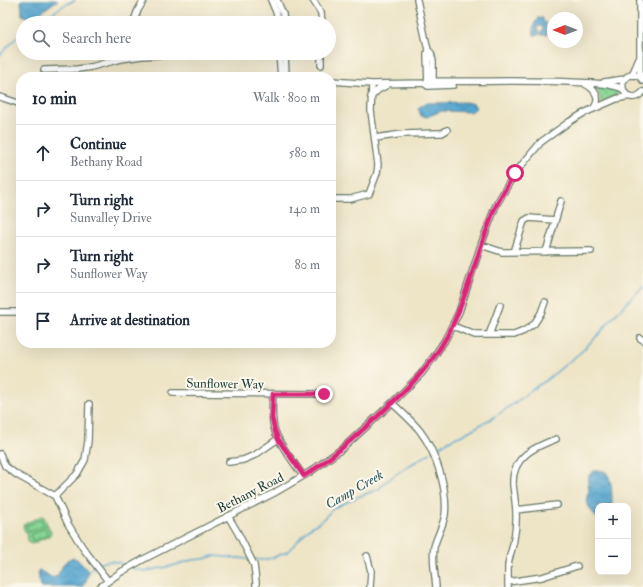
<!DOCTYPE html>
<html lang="en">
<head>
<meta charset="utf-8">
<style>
	:root { --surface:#fff; --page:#f2f2f3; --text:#1f2937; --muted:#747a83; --line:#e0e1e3 }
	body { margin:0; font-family:"IM FELL Double Pica",serif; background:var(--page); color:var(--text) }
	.controls { position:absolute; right:12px; bottom:12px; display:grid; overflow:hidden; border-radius:8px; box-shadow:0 4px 16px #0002 }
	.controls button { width:36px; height:36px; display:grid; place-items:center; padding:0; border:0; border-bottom:1px solid var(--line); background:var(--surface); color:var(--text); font:20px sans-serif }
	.compass { position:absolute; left:547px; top:12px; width:36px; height:36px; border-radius:50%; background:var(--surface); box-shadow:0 4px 16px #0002; rotate:270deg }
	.stop { position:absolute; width:12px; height:12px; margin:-9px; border:3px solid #db2777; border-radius:50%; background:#fff }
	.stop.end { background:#db2777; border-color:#fff; box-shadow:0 1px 4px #0008 }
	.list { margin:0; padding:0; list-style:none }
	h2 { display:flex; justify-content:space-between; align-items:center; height:52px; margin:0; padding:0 16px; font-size:17px }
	h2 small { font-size:13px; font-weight:400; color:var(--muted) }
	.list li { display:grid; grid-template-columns:26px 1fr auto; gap:12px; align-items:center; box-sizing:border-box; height:56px; padding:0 16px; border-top:1px solid var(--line) }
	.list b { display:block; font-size:15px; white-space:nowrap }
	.list p { margin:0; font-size:13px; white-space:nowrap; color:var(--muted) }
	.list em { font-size:13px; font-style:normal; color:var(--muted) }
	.icon { flex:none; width:22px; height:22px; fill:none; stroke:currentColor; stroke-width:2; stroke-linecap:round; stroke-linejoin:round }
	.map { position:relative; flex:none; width:643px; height:587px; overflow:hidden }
	.search { position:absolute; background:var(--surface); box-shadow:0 4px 16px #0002; left:16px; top:16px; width:320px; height:44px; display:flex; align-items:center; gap:10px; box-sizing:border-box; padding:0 14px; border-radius:22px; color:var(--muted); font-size:15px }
	.panel { position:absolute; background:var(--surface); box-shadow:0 4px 16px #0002; left:16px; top:72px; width:320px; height:276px; border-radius:16px }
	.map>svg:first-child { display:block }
	.grass { fill:url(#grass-dots); stroke:#528864 }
	.park { fill:url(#park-crowns); stroke:#528864 }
	.garden { fill:#86d493; stroke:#528864 }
	.water { fill:url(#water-waves); stroke:#3a7182 }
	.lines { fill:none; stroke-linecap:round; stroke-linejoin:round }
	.stream { stroke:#55a5cf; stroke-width:1.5 }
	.minor-casing { stroke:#677867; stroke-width:8 }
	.minor { stroke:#fff; stroke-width:5.5 }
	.route { stroke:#db2777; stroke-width:5 }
	.labels { text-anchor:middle; stroke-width:4; stroke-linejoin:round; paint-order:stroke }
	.street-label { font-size:13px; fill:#1f3d34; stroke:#fbf7ec }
	.water-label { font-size:14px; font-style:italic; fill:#2f5c62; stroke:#fbf7ec }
</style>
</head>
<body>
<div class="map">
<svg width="643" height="587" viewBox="0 0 643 587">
	<defs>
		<pattern id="grass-dots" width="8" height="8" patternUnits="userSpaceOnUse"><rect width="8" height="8" fill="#86d493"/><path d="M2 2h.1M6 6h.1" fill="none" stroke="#6dad79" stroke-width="1.8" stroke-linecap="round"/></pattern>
		<pattern id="park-crowns" width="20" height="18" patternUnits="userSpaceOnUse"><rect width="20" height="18" fill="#86d493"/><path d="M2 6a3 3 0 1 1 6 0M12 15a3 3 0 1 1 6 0" fill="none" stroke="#6dad79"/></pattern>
		<pattern id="water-waves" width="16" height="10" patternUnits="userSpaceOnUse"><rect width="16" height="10" fill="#55a5cf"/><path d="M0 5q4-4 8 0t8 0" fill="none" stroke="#4688a9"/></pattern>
	</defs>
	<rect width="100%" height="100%" fill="#fbf7ec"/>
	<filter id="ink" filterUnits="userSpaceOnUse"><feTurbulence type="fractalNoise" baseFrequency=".025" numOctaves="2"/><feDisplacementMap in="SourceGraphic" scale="8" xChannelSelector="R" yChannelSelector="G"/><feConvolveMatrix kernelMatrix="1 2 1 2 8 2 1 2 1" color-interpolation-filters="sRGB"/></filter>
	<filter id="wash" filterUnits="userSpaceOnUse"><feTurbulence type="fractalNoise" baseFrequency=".012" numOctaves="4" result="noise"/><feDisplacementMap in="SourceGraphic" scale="16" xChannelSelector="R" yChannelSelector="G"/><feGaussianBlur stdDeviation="0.9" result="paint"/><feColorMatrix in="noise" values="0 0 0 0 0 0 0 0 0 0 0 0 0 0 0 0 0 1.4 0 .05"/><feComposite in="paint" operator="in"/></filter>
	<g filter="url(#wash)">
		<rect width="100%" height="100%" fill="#eee5c7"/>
		<path class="grass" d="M595 87H613L618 90 619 91 615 96 600 102V96Z"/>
		<path class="park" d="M41 516 44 517 51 533 49 536 32 544 29 543 23 526 24 524Z"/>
		<path class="garden" d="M41 519 44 526 29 532 26 526Z
			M45 528 48 535 33 541 30 535Z"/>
		<path class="water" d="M23 0H58L44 10 31 20 22 15 21 1Z
			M537 18H543V21H544L545 23H546V27H547V35H541V31H543V26H538L537 31H539V35H534L533 27H534V23H535L536 21H538Z
			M466 102 474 104 476 108 471 112 441 111 427 117 421 116 418 108 426 103Z
			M594 471C597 471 602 470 604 471 613 475 612 498 612 506H598V520L589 507 586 500 589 490 588 483 589 475Z
			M73 558 77 559 89 572 86 581 82 587H40L38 571 39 570 53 578C64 573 59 561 73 558Z"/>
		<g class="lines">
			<path class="stream" d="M38 23 63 6 75 0
				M0 55 17 37 23 33
				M433 451 452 439 462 435 496 416 520 399 532 389 544 382 581 352 599 334 616 314 630 299 643 287
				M253 559 262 560 272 558 287 552 310 528 321 521 334 508 355 498 379 489 384 483 402 470 430 453
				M131 568 138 570 146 571 172 566 192 560 203 559 214 556 249 559
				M87 571C92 569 96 565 101 563 111 559 119 563 128 566"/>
		</g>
	</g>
	<g filter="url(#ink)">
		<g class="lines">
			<defs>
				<path id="minor" d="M271 0 276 12 279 23
					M277 0 283 14 284 23
					M313 0 321 13 322 23
					M417 0 428 50 427 54 428 86
					M640 0V73L641 77
					M133 23 138 10 144 0
					M428 50 431 53 433 61V84
					M279 53 281 77
					M285 53 286 77
					M321 65V53
					M44 70 78 69 91 67 121 59 142 56 185 53
					M632 75 639 59
					M331 81 372 84 424 83 428 81C475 82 522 80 569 82 587 83 606 82 623 89
					M643 81C641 77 637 75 633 75 613 76 625 110 643 92
					M604 82 625 79
					M425 84 428 86 453 85
					M585 84C595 89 602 99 593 109
					M0 97 21 104
					M371 97 378 90 387 85
					M375 138 403 134 439 133H442L447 130
					M331 199H350L369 194 377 173 378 165 371 111 372 84
					M481 245 502 252 591 251
					M514 252 524 221 529 218 555 220
					M546 252 561 201
					M0 312H21
					M453 326 475 335H514L524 331 534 324 541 313 545 302
					M489 335 500 305
					M640 338 643 340
					M173 393 324 394
					M273 394C272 406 271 420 275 431 279 445 295 463 303 476
					M392 403C402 412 412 421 420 431 436 452 448 489 445 515 443 526 437 536 434 547 432 560 435 574 436 587
					M0 454 5 466 17 475 55 496 68 524 83 548 108 581
					M229 462 243 460 255 455 278 439
					M55 496 77 474 85 460 88 441 89 404
					M516 510 557 505
					M228 516 238 533 254 565 256 582V587
					M367 556 371 571 370 587
					M508 582 542 577 577 566
					M100 587 121 572 144 559 274 493 310 472 343 448 392 403 421 374 433 358 445 340 459 312 481 245 496 205 515 173 541 142 569 122 584 113 616 99 630 96
					M508 587C508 580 508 573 508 566 509 556 513 548 514 539 515 533 516 526 516 521 517 508 514 496 513 484 512 457 534 447 556 439"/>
			</defs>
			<use href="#minor" class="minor-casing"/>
			<use href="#minor" class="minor"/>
		</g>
	</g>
	<g class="lines" filter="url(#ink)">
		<path class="route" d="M324 394H273L272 418 275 431 278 439 304 476C331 459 355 437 379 415 408 388 437 361 453 324 468 292 476 257 489 224 491 218 493 211 497 204 502 194 509 183 515 173"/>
	</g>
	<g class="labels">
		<g class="street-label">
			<text transform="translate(225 383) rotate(1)" y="5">Sunflower Way</text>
			<text transform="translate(250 492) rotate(-27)" y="5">Bethany Road</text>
		</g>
		<g class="water-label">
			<text transform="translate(354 489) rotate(-30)" y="5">Camp Creek</text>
		</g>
	</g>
</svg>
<div class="controls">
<button>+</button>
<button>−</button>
</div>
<svg class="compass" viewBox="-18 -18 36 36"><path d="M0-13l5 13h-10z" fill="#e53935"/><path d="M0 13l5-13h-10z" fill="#747a83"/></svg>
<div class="stop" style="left:515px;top:173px"></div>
<div class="stop end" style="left:324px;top:394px"></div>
<div class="search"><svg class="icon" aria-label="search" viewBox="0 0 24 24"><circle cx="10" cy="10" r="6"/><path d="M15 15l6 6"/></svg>Search here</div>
<section class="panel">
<h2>10 min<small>Walk · 800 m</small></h2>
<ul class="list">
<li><svg class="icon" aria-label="ahead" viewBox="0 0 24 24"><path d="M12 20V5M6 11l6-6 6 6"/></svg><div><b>Continue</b><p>Bethany Road</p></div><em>580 m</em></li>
<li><svg class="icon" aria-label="right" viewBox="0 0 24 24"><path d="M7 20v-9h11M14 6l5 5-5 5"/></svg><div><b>Turn right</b><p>Sunvalley Drive</p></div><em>140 m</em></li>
<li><svg class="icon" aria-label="right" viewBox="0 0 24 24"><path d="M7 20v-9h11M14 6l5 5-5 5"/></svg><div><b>Turn right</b><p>Sunflower Way</p></div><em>80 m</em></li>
<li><svg class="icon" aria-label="arrive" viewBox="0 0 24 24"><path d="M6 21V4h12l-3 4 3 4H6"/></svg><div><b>Arrive at destination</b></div></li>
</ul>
</section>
</div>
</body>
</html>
